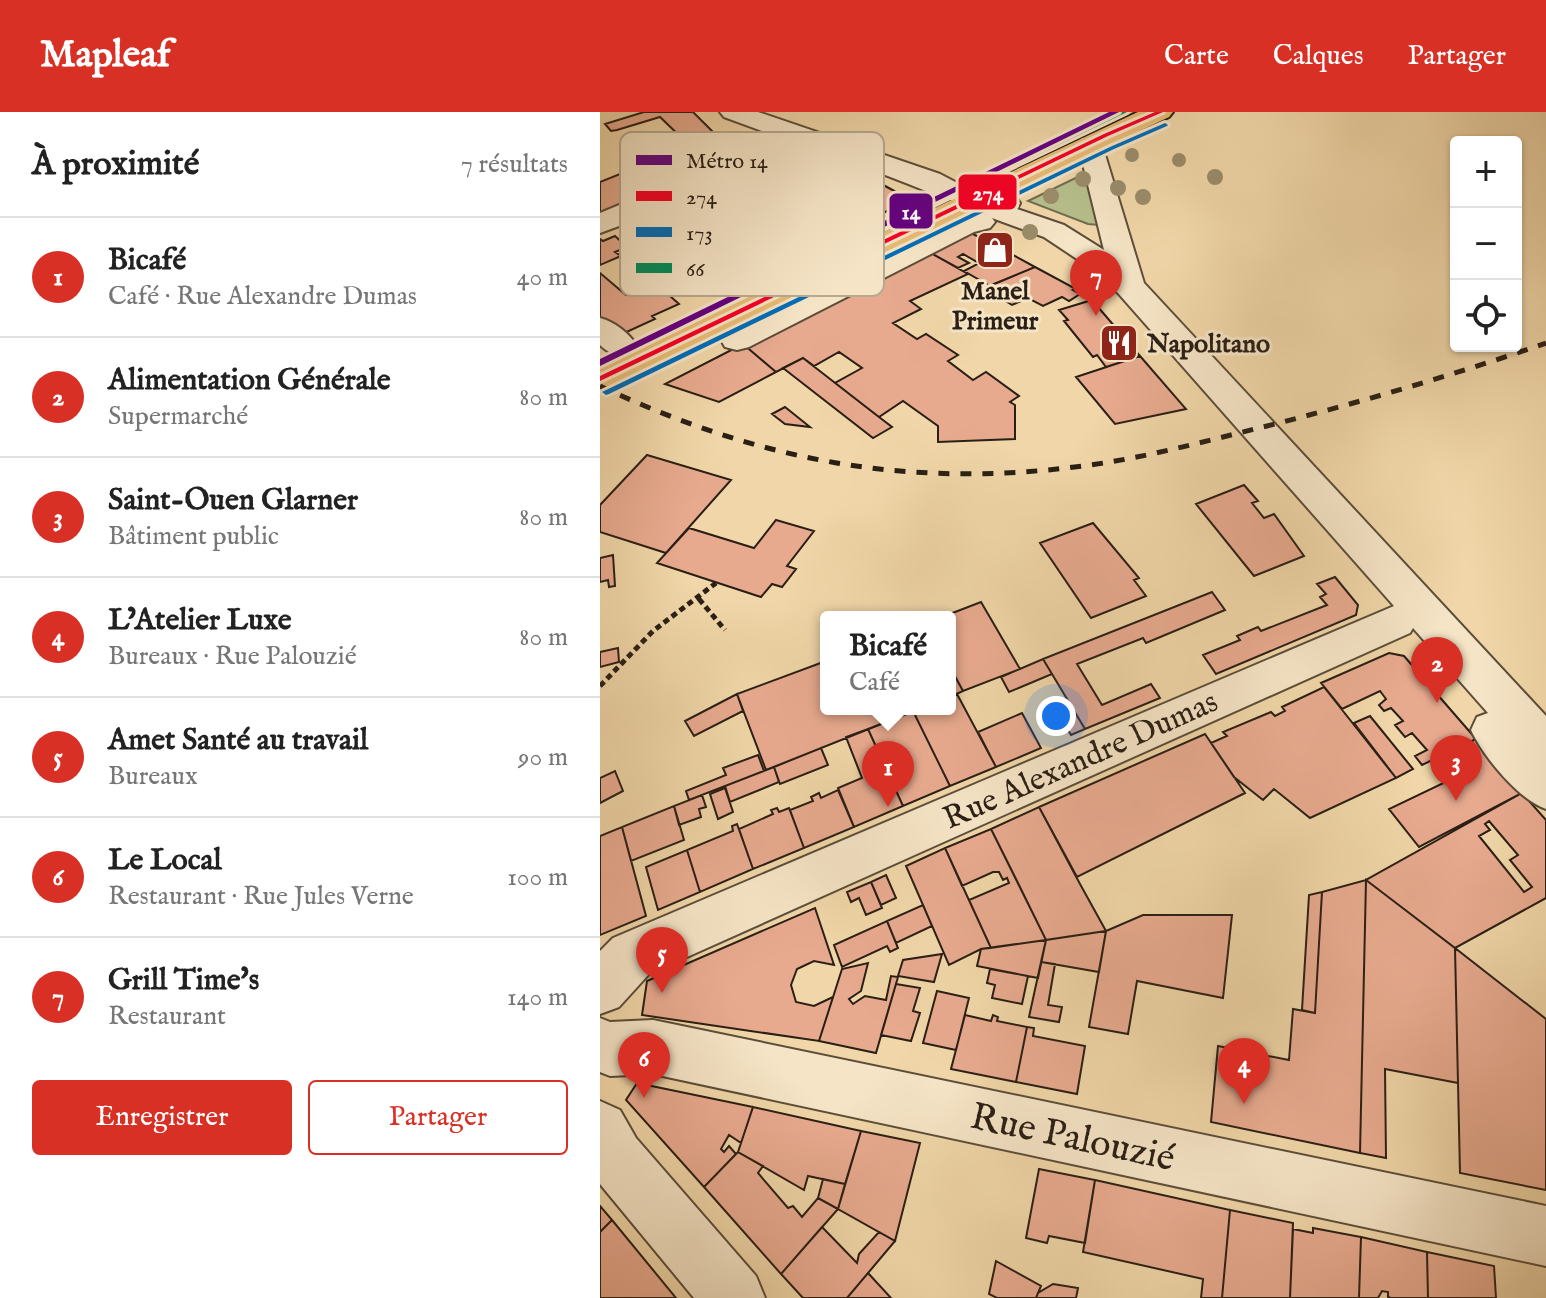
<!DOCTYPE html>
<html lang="fr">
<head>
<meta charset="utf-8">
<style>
	:root { --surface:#fff; --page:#f6f6f6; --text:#222; --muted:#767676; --line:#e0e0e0; --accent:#d93025 }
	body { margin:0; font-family:"IM FELL English",serif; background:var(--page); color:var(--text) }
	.controls { position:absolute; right:24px; top:24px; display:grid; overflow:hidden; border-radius:8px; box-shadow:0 2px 6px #0004 }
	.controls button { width:72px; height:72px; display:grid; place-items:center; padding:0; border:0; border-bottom:2px solid var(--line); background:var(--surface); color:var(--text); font:40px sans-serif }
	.you { position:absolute; left:456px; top:604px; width:28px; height:28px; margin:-20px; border:6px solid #fff; border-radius:50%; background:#1a73e8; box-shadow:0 0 0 12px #1a73e833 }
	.badge { display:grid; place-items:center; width:52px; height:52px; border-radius:50%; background:var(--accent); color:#fff; font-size:26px; font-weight:700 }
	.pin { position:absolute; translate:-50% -66px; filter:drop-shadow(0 2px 4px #0008) }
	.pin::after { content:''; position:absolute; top:42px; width:28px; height:24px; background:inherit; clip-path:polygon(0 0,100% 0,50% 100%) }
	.popup { position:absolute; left:220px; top:499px; width:136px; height:104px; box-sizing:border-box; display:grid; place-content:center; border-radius:8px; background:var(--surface); filter:drop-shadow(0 2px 6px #0005); font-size:26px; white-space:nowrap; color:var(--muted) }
	.popup b { font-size:30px; color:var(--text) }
	.popup::after { content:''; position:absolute; left:50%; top:100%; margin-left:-16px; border:16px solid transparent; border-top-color:var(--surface) }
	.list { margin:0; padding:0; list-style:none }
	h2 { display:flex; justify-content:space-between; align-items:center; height:104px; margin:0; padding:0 32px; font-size:34px }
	h2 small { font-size:26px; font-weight:400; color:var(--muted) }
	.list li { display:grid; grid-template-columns:52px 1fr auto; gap:24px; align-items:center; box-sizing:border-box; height:120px; padding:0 32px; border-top:2px solid var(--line) }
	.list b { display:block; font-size:30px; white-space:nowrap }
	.list p { margin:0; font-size:26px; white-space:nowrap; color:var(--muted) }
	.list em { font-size:26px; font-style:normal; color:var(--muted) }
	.actions { display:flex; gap:16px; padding:24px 32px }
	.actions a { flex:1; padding:18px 0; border:2px solid var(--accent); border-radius:8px; text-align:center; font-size:28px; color:var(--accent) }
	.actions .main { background:var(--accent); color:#fff }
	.icon { flex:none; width:44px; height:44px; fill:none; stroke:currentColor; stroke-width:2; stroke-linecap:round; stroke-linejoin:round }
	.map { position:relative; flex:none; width:946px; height:1186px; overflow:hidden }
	header { display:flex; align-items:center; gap:48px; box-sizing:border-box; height:112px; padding:0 40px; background:var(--accent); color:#fff }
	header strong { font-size:38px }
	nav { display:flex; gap:44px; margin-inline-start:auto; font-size:28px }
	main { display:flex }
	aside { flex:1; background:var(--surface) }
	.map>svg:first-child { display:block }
	.green { fill:#b5be8b; stroke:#706e50; stroke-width:2 }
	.building { fill:#e8aa8f; stroke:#2a1f15; stroke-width:2; fill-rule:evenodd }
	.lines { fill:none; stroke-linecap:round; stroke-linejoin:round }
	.minor-casing { stroke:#5c4d3a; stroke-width:4 }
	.major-casing { stroke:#2a1f15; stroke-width:4 }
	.path { stroke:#2a1f15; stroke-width:5; stroke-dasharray:6 4; stroke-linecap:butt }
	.minor { fill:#f5e4c6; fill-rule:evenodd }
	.major { fill:#e8bb74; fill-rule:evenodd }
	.rail { stroke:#2a1f15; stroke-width:5; stroke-dasharray:11 11; stroke-linecap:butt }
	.bus-1-casing { stroke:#f5e4c6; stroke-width:6 }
	.bus-2-casing { stroke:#f5e4c6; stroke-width:6 }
	.bus-3-casing { stroke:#f5e4c6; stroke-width:6 }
	.bus-1 { fill:#f50024; fill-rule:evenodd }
	.bus-2 { fill:#006db8; fill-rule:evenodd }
	.bus-3 { fill:#008b5a; fill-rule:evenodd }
	.metro-1-casing { stroke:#f5e4c6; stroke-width:6 }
	.metro-1 { fill:#640082; fill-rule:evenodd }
	.tree { fill:#9a8c6a }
	.labels { text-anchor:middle; stroke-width:6; stroke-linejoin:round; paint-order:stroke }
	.far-poi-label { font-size:26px; font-weight:bold; fill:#2a1f15; stroke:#f5e4c6 }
	.street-label { font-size:32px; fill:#2a1f15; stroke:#f5e4c6 }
	.near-street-label { font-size:38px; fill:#2a1f15; stroke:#f5e4c6 }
	.key { fill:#f5e4c6; stroke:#b8a991; stroke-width:2 }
	.key-label { font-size:22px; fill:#2a1f15 }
	.line-badge { stroke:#f5e4c6; stroke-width:3 }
	.badge-label { font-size:22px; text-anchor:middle; font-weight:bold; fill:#fff }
</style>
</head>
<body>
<header>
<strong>Mapleaf</strong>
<nav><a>Carte</a><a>Calques</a><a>Partager</a></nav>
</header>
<main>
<aside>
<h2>À proximité<small>7 résultats</small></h2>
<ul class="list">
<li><span class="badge">1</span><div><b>Bicafé</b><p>Café · Rue Alexandre Dumas</p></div><em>40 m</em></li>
<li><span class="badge">2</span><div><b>Alimentation Générale</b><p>Supermarché</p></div><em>80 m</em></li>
<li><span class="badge">3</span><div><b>Saint-Ouen Glarner</b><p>Bâtiment public</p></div><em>80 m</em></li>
<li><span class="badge">4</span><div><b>L’Atelier Luxe</b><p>Bureaux · Rue Palouzié</p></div><em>80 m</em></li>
<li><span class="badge">5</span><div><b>Amet Santé au travail</b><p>Bureaux</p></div><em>90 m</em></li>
<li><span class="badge">6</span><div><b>Le Local</b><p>Restaurant · Rue Jules Verne</p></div><em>100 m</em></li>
<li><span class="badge">7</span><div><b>Grill Time's</b><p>Restaurant</p></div><em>140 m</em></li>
</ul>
<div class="actions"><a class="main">Enregistrer</a><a>Partager</a></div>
</aside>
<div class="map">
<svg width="946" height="1186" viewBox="0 0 946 1186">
	<rect width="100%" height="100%" fill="#f0d6a8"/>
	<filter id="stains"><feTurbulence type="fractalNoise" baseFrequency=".0025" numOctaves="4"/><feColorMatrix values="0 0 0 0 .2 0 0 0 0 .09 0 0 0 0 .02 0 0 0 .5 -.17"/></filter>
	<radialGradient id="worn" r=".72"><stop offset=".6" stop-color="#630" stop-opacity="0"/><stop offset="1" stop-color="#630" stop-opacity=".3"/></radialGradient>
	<path class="green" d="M488 60 499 113 488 112 428 89Z"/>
	<path class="building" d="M44 0H93L138 45 0 102V70L90 34 60 5 17 18 11 19 5 12Z
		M143 31 158 36 138 45 130 36Z
		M195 38 226 49 212 60 227 64 240 54 263 62 189 98 182 94 199 82 193 81 196 78 184 74 167 84 136 64Z
		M263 62 311 88 255 114 210 88Z
		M102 84 124 100 120 102 125 105 129 103 152 122 185 107 206 116 196 124 135 152 115 137 123 133 72 96 90 91 88 90Z
		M225 97 255 114 236 123 209 105Z
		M366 122H373L404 138 379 151 363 142 358 145 369 151 358 156 329 140Z
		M15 124 27 135 15 140 21 144 0 153V127L3 129Z
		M115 137 135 152 113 162 94 147Z
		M404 138 435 155 390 174 364 159Z
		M329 140 368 162 310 189 321 197 293 211 317 227 326 222 358 243 348 249 373 268 386 260 419 284 410 290 415 293V327L338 330V314L303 289 279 305 235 271 262 256 239 240 214 254 203 246 176 260 143 232Z
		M94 147 116 163 70 184 79 192 52 204 55 207 20 223 0 206V161L26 183 54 170 49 167Z
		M435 155 476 177 473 178 480 182 469 189 462 185 443 194 428 186 412 193 384 176Z
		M492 188 540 244 506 255 497 243 493 245 464 209 468 208 459 198Z
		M143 232 176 260 119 290 65 272Z
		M540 244 586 297 515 312 476 265Z
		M203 246 279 305 292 315 273 326 183 256Z
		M185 295 210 315 185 312 172 302Z
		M47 343 131 368 66 441 0 420V393Z
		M644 373 658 389 652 391 664 406 674 402 704 444 654 464 596 392Z
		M176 408 214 419 187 454 196 457 182 475 172 472 161 485 57 451 89 416 154 436Z
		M493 411 539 466 534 468 546 484 491 506 440 431Z
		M13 443 15 474 9 475 8 468 0 470V446Z
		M735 465 758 493 756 503 616 562 603 543 640 528 637 524 658 515 661 519 727 493 720 485 726 482 717 472Z
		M612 480 625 498 546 531 543 526 477 552 502 593 551 572 560 586 485 617 443 547Z
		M381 490 420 557 363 579 350 555V505H342Z
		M18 536 19 550 0 555V540Z
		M789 541 804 544 876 627 822 653 815 644 827 638 812 621 805 625 795 613 803 609 791 596 784 599 779 593 786 587 780 579 742 597 721 571Z
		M443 547 452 562 409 580 401 565Z
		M226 549V597H319L166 658 137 582Z
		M350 555 363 579 350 585Z
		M724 575 796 666 710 706 674 677 663 688 634 665 611 631 627 624 623 620 671 600 675 604 685 599 682 595Z
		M137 582 143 599 94 624 85 609Z
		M357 582 396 655 350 674 313 599 350 597V585Z
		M467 587 485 617 471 623 453 593Z
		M313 599 350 674 303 694 268 617Z
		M422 601 441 636 396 655 378 620Z
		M770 604 813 657 796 666 754 611Z
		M268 617 303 694 254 715 238 676 262 666 246 625Z
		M605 622 645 681 477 765 439 695Z
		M876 627 922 681 819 735 789 697 852 667 835 647Z
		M221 636 228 653 180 672 174 655Z
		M158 643 164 659 89 688 86 679 126 663 123 656Z
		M174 655 179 670 130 690 125 674Z
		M15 659 23 679 0 691V666Z
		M125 676 133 700 118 707 110 682Z
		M238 678 254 715 204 736 190 698 213 689 211 685 219 681 221 686Z
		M922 681 946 708V786L855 836 766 768ZM889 709 918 743 910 748 932 775 924 780 879 724 890 718 885 712Z
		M102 683 106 695 99 697 101 705 79 713 74 694Z
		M74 694 84 728 31 749 22 715Z
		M439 695 480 772 506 819 446 828 391 717Z
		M177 696 179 700 189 696 204 736 153 757 139 717 173 702 171 698Z
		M137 712 153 757 100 780 87 738 133 719 132 714Z
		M22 715 46 804 0 823V724Z
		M391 717 416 767 446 828 391 836 369 788 409 771 407 766 403 768 399 760H393L362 774 345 736Z
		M345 736 391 836 381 837 349 853 306 754Z
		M87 738 100 780 58 798 46 755Z
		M286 763 296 786 281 793 271 770Z
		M766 768 760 1041 611 1010 618 934 689 948 693 897 715 901 722 780Z
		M766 768 855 836 858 971 785 957 786 1046 760 1041Z
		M271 770 282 796 266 803 259 786 251 790 247 780Z
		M722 780 715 901 702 898 709 783Z
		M323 793 332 814 296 831 287 809Z
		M215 796 234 853 214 849 197 857 191 873 196 890 214 894 233 885 219 929 42 903 47 869Z
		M543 803H632L623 886 537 869 528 922 489 915 506 819Z
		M287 809 298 836 290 840 287 834 242 855 234 833Z
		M506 819 499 860 441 850 446 828Z
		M446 828 438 866 377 854 381 837Z
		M855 836 946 907V1078L860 1061Z
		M342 842 334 870 298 864 303 848Z
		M441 850 455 852 448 893 462 895 459 910 429 905Z
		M268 851 261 879 249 887 253 892 265 884 286 888 291 864 298 865 276 941 219 929 242 857Z
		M390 857 428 864 422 892 392 886 395 873 387 871Z
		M296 872 320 876 313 899 320 901 311 929 281 923Z
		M337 879 369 886 356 938 323 931Z
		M365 903 391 909 393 903 398 905 397 909 427 915 416 970 351 957Z
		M427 915 434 916 433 924 485 934 477 982 416 970Z
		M37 971 153 995 141 1031 129 1023 121 1037 124 1040 129 1034 136 1042 104 1075 26 988Z
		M153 995 261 1019 245 1072 208 1064 204 1078 138 1040Z
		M261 1019 320 1031 295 1129 238 1097Z
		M138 1040 163 1054 158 1061 188 1096 193 1094 202 1105 218 1086 238 1097 181 1162 104 1075Z
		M439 1057 495 1068 485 1131 449 1124 447 1131 426 1126Z
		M223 1067 245 1072 238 1097 218 1086Z
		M495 1068 630 1098 622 1186H601L603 1167 483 1140Z
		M0 1094 12 1108 0 1120Z
		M630 1098 693 1111 690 1186H622Z
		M12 1108 76 1186H0V1120Z
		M222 1115 257 1151 259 1142 279 1120 295 1129 247 1186H203L181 1162Z
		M713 1116 761 1125 759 1186H690L693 1117 713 1121Z
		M761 1125 827 1140 828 1186H791L788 1185V1180L782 1179 778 1186H759Z
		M827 1140 894 1154 896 1186H828Z
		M396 1149 441 1174 436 1186H397L389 1182Z
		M268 1161 291 1186H247Z
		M453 1172 478 1176 476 1186H436L438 1181Z"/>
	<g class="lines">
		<defs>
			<path id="minor" d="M120 0H158L340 62 361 73 416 85 420 91 417 97 464 113 504 138 478 32 482 26H500L544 171 946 604V697C919 688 883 644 871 618L877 605 888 601 813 516 810 521 49 862 19 895 0 902V839L13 826 794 494 518 181 483 151 444 125 392 106 395 110 390 116 374 120 149 235 137 238 125 235 121 228 125 221 355 107 380 101 387 103C371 93 358 91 341 85 297 67 252 50 206 34L53 100 93 127 97 133 93 139C69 145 49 123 30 110L0 121V101L181 26 124 5Z
				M0 206C15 210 29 221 37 234L33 241C18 245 11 243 0 233Z
				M0 906 10 910 53 908 946 1094V1154L53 962 10 964 0 960Z
				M0 989 20 998 36 1026 156 1164 165 1186H94L0 1072Z"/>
			<path id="major" d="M538 0H573L569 5 0 278V254Z"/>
		</defs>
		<use href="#minor" class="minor-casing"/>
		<use href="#major" class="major-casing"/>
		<path class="path" d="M99 487 125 518
			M0 574 53 519 116 471"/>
		<use href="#minor" class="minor"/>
		<use href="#major" class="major"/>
		<path class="rail" d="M0 274C160 349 307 377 483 354 545 346 606 329 667 314 761 290 854 263 946 231"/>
		<defs>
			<path id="bus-1" d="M555 0H563L508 24 0 269V264L504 22Z"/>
			<path id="bus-2" d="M565 11 568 13 567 14 514 37 9 282 6 283 2 280 510 35Z"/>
			<path id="bus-3" d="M519 0H527L0 253V248Z"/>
		</defs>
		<use href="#bus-1" class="bus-1-casing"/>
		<use href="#bus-2" class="bus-2-casing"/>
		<use href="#bus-3" class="bus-3-casing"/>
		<use href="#bus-1" class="bus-1"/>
		<use href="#bus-2" class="bus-2"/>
		<use href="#bus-3" class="bus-3"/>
		<defs>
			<path id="metro-1" d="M509 0H519L0 254V247Z"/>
		</defs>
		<use href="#metro-1" class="metro-1-casing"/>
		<use href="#metro-1" class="metro-1"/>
	</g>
	<g class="tree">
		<circle cx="532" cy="43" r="7"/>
		<circle cx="579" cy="48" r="7"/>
		<circle cx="615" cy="65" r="8"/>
		<circle cx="483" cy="67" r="8"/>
		<circle cx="518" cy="76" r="8"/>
		<circle cx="451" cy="84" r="8"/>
		<circle cx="543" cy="85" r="8"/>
		<circle cx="430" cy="120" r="8"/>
	</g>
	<defs>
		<symbol id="shop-square" viewBox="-11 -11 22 22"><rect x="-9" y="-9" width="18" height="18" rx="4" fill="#8f2418" stroke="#f5e4c6"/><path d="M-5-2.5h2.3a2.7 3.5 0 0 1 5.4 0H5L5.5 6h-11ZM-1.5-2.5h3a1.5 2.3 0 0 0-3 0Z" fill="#fff"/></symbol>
		<symbol id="restaurant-square" viewBox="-11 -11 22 22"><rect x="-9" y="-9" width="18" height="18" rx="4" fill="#8f2418" stroke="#f5e4c6"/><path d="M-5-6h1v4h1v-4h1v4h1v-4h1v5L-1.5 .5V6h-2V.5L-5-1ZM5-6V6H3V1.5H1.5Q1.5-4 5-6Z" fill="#fff"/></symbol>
	</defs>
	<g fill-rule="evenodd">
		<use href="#shop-square" x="373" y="116" width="44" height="44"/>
		<use href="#restaurant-square" x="497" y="209" width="44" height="44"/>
	</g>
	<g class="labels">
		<g class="far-poi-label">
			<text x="395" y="187">Manel<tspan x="395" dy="30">Primeur</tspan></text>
			<text x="547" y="240" text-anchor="start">Napolitano</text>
		</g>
		<g class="street-label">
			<text transform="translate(480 647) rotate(-24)" y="11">Rue Alexandre Dumas</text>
		</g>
		<g class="near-street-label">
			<text transform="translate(473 1024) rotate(12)" y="13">Rue Palouzié</text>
		</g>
	</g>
	<rect x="20" y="20" width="264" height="164" rx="12" class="key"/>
	<rect x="36" y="43" width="36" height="10" fill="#640082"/>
	<rect x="36" y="79" width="36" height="10" fill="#f50024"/>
	<rect x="36" y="115" width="36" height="10" fill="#006db8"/>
	<rect x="36" y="151" width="36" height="10" fill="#008b5a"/>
	<g class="key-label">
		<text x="86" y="56">Métro 14</text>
		<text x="86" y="92">274</text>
		<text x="86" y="128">173</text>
		<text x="86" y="164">66</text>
	</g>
	<g class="line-badge">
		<rect x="357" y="61" width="61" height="38" rx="8" fill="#f50024"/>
		<rect x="288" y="80" width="46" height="38" rx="8" fill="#640082"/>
	</g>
	<g class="badge-label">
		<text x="388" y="88">274</text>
		<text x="311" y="107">14</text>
	</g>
	<rect width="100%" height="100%" filter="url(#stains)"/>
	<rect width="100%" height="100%" fill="url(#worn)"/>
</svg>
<div class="controls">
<button>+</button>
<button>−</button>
<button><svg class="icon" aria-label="locate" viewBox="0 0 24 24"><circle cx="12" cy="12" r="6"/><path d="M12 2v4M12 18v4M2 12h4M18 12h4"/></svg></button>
</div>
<div class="you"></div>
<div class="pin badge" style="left:288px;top:695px">1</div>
<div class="popup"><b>Bicafé</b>Café</div>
<div class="pin badge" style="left:837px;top:591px">2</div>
<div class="pin badge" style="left:856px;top:689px">3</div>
<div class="pin badge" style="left:644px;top:992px">4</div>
<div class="pin badge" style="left:62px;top:881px">5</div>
<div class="pin badge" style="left:44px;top:986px">6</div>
<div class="pin badge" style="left:496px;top:204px">7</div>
</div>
</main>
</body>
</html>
